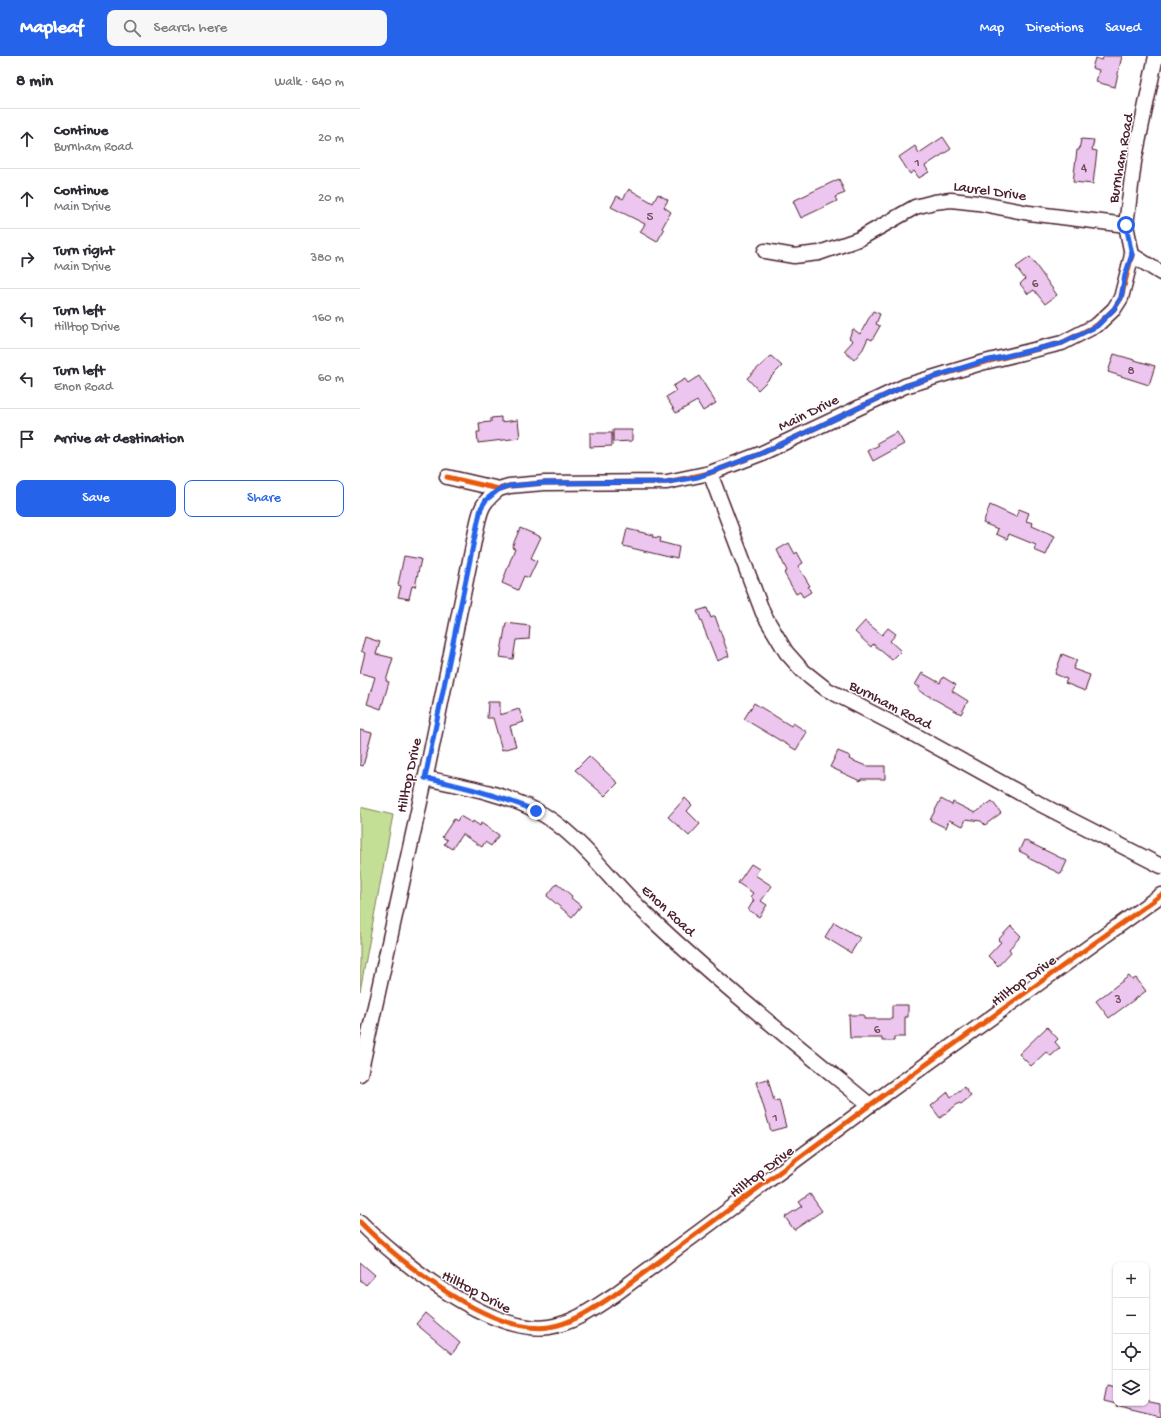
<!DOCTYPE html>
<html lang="en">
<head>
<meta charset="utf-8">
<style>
	:root { --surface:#fff; --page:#f7f7f7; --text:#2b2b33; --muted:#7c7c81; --line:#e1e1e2; --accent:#2563eb }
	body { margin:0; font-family:"Gochi Hand",sans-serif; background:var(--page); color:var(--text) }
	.controls { position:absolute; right:12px; bottom:12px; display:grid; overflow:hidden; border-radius:8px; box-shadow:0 1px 3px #0004 }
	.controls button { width:36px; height:36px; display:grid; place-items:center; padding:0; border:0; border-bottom:1px solid var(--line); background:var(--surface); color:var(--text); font:20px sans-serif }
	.stop { position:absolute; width:12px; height:12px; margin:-9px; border:3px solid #2563eb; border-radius:50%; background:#fff }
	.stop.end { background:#2563eb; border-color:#fff; box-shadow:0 1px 4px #0008 }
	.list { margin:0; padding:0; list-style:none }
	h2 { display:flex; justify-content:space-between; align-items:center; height:52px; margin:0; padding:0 16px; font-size:17px }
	h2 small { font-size:13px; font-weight:400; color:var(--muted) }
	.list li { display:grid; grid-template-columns:26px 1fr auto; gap:12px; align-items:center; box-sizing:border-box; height:60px; padding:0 16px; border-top:1px solid var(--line) }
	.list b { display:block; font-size:15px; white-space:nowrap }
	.list p { margin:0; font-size:13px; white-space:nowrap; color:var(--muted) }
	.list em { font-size:13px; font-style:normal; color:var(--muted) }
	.actions { display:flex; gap:8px; padding:12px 16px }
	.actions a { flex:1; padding:9px 0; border:1px solid var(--accent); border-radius:8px; text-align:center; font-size:14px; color:var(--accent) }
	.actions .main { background:var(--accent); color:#fff }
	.icon { flex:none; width:22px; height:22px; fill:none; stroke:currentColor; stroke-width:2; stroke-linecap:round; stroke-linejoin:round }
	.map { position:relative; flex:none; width:801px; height:1362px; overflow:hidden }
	header { display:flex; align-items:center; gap:24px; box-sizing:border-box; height:56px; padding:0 20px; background:var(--accent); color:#fff }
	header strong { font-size:19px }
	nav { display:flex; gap:22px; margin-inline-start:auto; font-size:14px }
	.search { width:280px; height:36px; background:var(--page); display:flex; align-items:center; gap:10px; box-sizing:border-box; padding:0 14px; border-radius:8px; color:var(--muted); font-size:15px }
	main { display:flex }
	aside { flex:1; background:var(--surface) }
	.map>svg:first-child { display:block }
	.green { fill:#c3de95; stroke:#867e60 }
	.building { fill:#edc6ef; stroke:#4a1f2b }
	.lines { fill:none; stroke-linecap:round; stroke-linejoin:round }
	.minor-casing { stroke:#4a1f2b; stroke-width:17 }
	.minor { stroke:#fff; stroke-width:14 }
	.cycleway-casing { stroke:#fff; stroke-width:8 }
	.cycleway { stroke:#e8590c; stroke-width:5 }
	.route { stroke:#2563eb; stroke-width:5 }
	.labels { text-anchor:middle; stroke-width:3; stroke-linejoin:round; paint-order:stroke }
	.number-label { font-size:13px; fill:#73495c }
	.street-label { font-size:15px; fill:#4a1f2b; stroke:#fff }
</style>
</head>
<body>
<header>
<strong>Mapleaf</strong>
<div class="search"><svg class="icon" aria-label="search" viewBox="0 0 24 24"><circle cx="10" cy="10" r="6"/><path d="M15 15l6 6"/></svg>Search here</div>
<nav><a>Map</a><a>Directions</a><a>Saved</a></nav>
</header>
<main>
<aside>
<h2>8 min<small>Walk · 640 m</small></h2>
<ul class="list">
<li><svg class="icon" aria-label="ahead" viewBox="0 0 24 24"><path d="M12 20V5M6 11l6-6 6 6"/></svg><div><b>Continue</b><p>Burnham Road</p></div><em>20 m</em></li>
<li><svg class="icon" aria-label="ahead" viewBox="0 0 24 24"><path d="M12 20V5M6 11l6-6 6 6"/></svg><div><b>Continue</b><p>Main Drive</p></div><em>20 m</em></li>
<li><svg class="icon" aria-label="right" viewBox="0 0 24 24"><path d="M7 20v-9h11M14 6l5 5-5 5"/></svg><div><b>Turn right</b><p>Main Drive</p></div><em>380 m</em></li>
<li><svg class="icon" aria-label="left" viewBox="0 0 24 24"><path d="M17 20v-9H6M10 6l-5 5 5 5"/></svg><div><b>Turn left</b><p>Hilltop Drive</p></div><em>160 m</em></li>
<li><svg class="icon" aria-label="left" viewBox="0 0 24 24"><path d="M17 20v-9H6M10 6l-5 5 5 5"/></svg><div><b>Turn left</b><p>Enon Road</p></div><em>60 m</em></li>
<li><svg class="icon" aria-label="arrive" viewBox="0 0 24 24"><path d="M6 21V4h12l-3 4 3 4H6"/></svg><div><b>Arrive at destination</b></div></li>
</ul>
<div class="actions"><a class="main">Save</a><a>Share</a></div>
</aside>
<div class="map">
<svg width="801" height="1362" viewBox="0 0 801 1362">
	<rect width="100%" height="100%" fill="#fff"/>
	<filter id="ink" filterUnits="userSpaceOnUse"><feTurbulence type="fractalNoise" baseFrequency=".025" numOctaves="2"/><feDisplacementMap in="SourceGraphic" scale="8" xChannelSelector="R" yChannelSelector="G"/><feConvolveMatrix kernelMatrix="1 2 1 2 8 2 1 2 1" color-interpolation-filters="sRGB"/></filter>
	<g filter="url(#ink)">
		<path class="green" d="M0 751 33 759 0 935Z"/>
		<path class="building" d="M744 0H762L755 31 736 26 739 14 732 12 735 2 742 4Z
			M583 81 591 93 565 110 569 116 559 122 554 115 550 118 539 101 555 90 559 97Z
			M721 83 734 84 732 94 737 95 733 128 713 126 717 94H719Z
			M479 123 485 137 475 141 477 145 441 162 433 145Z
			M269 133 293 147 298 138 308 144 304 151 311 156 302 172 304 174 297 186 280 176 285 168 251 151 257 140 263 143Z
			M670 201 697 239 685 248 674 234 668 238 660 228 665 223 656 211Z
			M513 255 520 258 516 268 520 270 512 284 508 282 503 293 494 304 484 295 493 285 489 282 493 273 500 278Z
			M754 298 795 310 789 329 748 316Z
			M411 300 422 310 398 334 387 322Z
			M339 320 356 347 343 355 337 345 316 357 306 341 316 335 313 330 325 323 328 327Z
			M141 361V366L158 364 160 382 118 387 117 376H120L119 367 131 366V362Z
			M253 374H272V385L253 386Z
			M537 376 544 388 513 405 508 395 519 389 517 387Z
			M230 377H252V390L230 391Z
			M630 449 656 461 659 453 669 457 666 465 673 467 672 470 695 480 686 499 674 494 676 489 649 478 647 483 636 478 638 473 623 467Z
			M160 472 181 481 171 502 177 505 169 522 164 520 158 534 142 527 155 492 152 491Z
			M267 473 293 479 292 481 301 482 300 486 319 491 317 503 263 490Z
			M429 487 435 498 437 496 443 507 438 510 450 530 448 531 451 536 443 541 440 536 436 538 424 517 427 515 417 494Z
			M44 500 61 503 55 531 52 530 49 543 38 541 41 530 38 529Z
			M347 552 351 562 355 560 369 600 357 605 337 555Z
			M505 565 522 579 528 572 536 578 530 585 541 595 532 604 513 588 511 591 495 576Z
			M146 567 170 570 169 583 156 584 153 603 140 601Z
			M5 581 20 586 16 598 33 602 26 625 29 626 21 653 7 648 15 621 0 617 5 597 1 595Z
			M702 598 717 604 713 613 730 619 725 635 705 627 707 623 695 618Z
			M562 617 580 627 583 621 596 629 592 635 608 645 601 658 558 634 560 631 555 629Z
			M128 646H140V659L159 653 164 666 150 670 156 690 142 694 133 662H127Z
			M394 647 431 670 433 667 447 676 436 694 384 663Z
			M0 674 12 677 3 710 0 709Z
			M478 695 490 700 489 703 506 710H525V723H501L500 725 470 711Z
			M229 700 258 727 245 740 215 714Z
			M325 742 332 749 327 755 340 768 329 780 308 761Z
			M581 743 592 749 593 746 615 757 632 745 641 757 625 769 621 765 606 763 603 770 589 764 586 772 570 764Z
			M100 760 112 767 113 765 120 770 121 767 139 779 131 790 125 786 122 791 102 778 92 793 84 788 87 784 82 781 94 763 97 765Z
			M664 784 707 805 701 818 668 802 669 800 659 795Z
			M391 808 399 813 395 819 412 830 401 845 407 849 399 861 388 854 394 844 390 841 393 837 378 827Z
			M197 827 212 840 211 842 221 850 212 861 187 840Z
			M474 866 500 882 491 897 465 881Z
			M651 870 661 880 649 893 651 896 638 910 628 900 641 886 638 884Z
			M769 920 772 924 776 922 786 935 749 962 736 945Z
			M532 949H548V961H545V981H534V985H522V982H490L489 959H504V963H532Z
			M687 971 698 983 695 986 700 992 691 1000 686 996 671 1010 659 998Z
			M408 1023 414 1045 419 1044 426 1071 411 1075 396 1026Z
			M604 1031 611 1040 601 1048 599 1047 580 1062 571 1050 588 1036 591 1041Z
			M450 1138 462 1155 434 1174 425 1161 442 1150 439 1146Z
			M0 1206 15 1219 6 1229 0 1224Z
			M65 1257 100 1287 92 1298 56 1268Z
			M747 1330 756 1332V1348L744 1345Z
			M786 1345 801 1348V1362L756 1351 757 1347H786Z"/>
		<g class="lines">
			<defs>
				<path id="minor" d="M796 0 774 106 766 169 772 199 801 217
					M405 195 434 200 459 197 499 183 555 151 574 146 591 144 618 147 669 157 766 169
					M350 417 403 557 426 596 442 614 466 633 555 679 678 747 801 810
					M87 421 139 433 149 430 184 427 307 426 350 417 400 398 545 330 621 307 702 287 737 269 754 253 761 242 772 199
					M65 722C102 730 142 737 175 754 218 776 249 823 283 855 355 924 433 986 510 1049
					M0 1018 68 710 117 470C121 451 123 446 139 433
					M0 1166C39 1206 131 1279 189 1271 214 1267 234 1252 254 1239L510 1049 801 839"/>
			</defs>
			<use href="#minor" class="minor-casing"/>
			<use href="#minor" class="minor"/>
			<defs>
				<path id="cycleway" d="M87 421 139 433 149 430 184 427 307 426 350 417 400 398 545 330 621 307 702 287 737 269 754 253 761 242 772 199
					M0 1166C39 1206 131 1279 189 1271 214 1267 234 1252 254 1239L510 1049 801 839"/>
			</defs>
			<use href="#cycleway" class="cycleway-casing"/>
			<use href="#cycleway" class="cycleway"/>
		</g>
	</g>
	<g class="lines" filter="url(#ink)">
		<path class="route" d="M176 755C141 740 103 730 65 722L117 470 121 452 126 444 138 434 149 430 184 427 307 426 338 421 400 398 545 330 621 306 702 287 737 270 754 253 761 242 765 219 772 199 766 169"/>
	</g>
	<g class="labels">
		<g class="number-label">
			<text x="557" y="110">1</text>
			<text x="724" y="115">4</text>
			<text x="290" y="164">5</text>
			<text x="675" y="231">6</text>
			<text x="771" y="318">8</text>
			<text x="758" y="947">3</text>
			<text x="517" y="977">6</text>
			<text x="415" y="1065">1</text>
		</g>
		<g class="street-label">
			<text transform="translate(760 102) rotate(-80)" y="5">Burnham Road</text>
			<text transform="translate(630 134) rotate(8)" y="5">Laurel Drive</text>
			<text transform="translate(448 356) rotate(-26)" y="5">Main Drive</text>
			<text transform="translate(531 648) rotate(27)" y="5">Burnham Road</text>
			<text transform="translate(48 719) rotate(-78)" y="5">Hilltop Drive</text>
			<text transform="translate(309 854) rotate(43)" y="5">Enon Road</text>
			<text transform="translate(663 924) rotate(-36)" y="5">Hilltop Drive</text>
			<text transform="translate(401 1115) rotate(-37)" y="5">Hilltop Drive</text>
			<text transform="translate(117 1235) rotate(28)" y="5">Hilltop Drive</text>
		</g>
	</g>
</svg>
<div class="controls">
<button>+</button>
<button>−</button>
<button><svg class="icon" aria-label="locate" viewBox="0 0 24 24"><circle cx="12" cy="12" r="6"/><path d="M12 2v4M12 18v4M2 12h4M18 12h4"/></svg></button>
<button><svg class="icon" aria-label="layers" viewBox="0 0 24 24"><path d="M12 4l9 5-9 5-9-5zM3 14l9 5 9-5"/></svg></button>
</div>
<div class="stop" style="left:766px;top:169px"></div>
<div class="stop end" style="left:176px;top:755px"></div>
</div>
</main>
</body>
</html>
